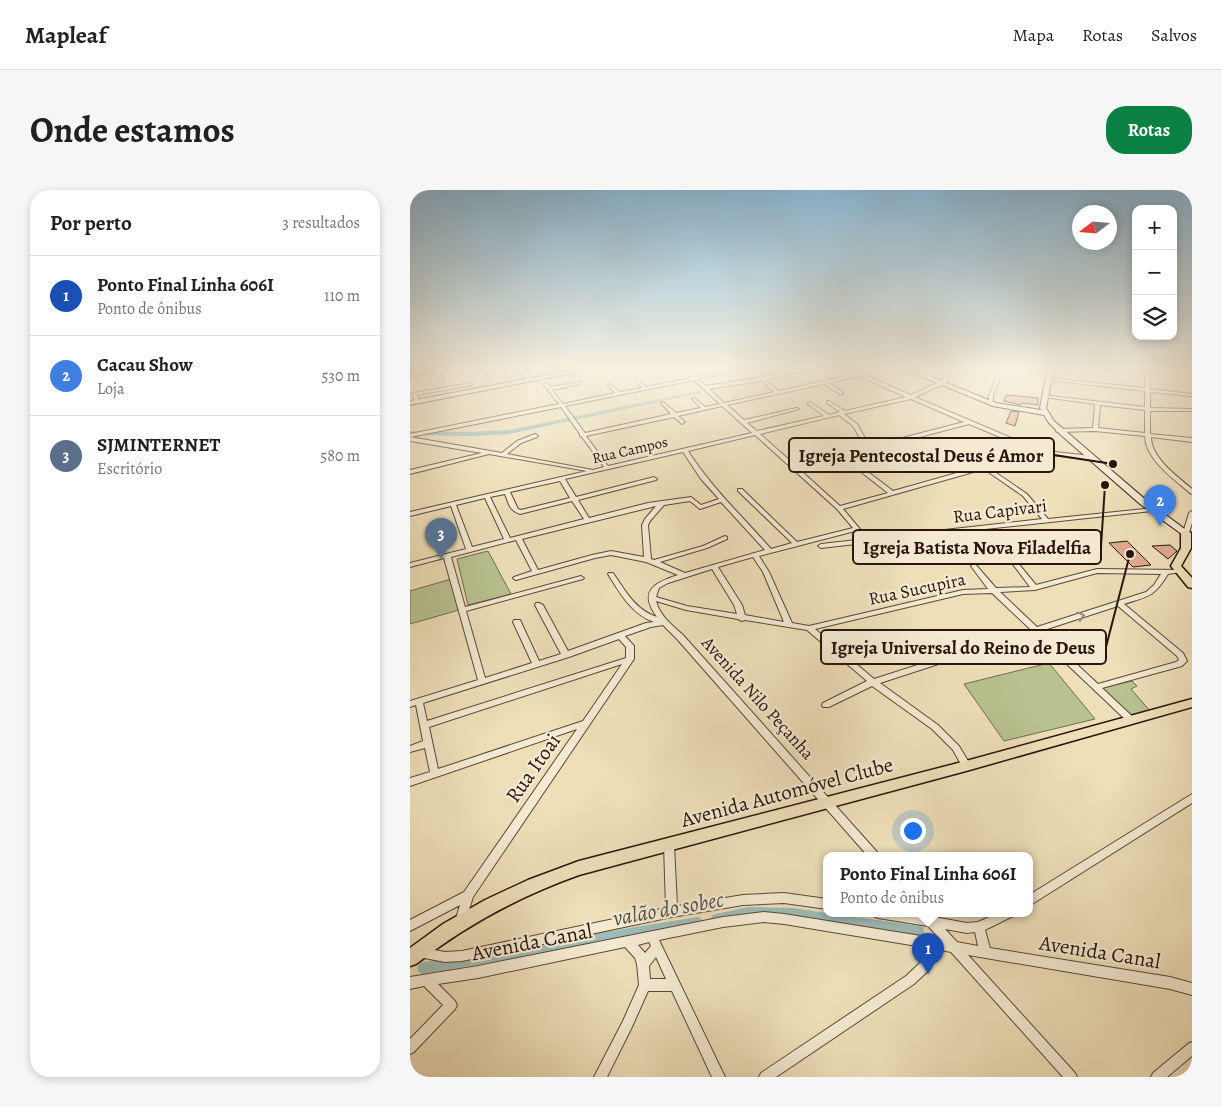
<!DOCTYPE html>
<html lang="pt">
<head>
<meta charset="utf-8">
<style>
	:root { --surface:#fff; --page:#f6f6f6; --text:#202124; --muted:#757577; --line:#e0e0e0; --accent:#0b8043 }
	body { margin:0; font-family:Alegreya,serif; background:var(--page); color:var(--text) }
	.controls { position:absolute; right:15px; top:15px; display:grid; overflow:hidden; border-radius:10px; box-shadow:0 2px 8px #0003 }
	.controls button { width:45px; height:45px; display:grid; place-items:center; padding:0; border:0; border-bottom:1px solid var(--line); background:var(--surface); color:var(--text); font:25px sans-serif }
	.compass { position:absolute; left:662px; top:15px; width:45px; height:45px; border-radius:50%; background:var(--surface); box-shadow:0 2px 8px #0003; rotate:254deg }
	.you { position:absolute; left:502px; top:640px; width:18px; height:18px; margin:-12px; border:4px solid #fff; border-radius:50%; background:#1a73e8; box-shadow:0 0 0 8px #1a73e833 }
	.badge { display:grid; place-items:center; width:32px; height:32px; border-radius:50%; background:var(--accent); color:#fff; font-size:16px; font-weight:700 }
	.pin { position:absolute; translate:-50% -41px; filter:drop-shadow(0 1px 2px #0008) }
	.pin::after { content:''; position:absolute; top:26px; width:18px; height:15px; background:inherit; clip-path:polygon(0 0,100% 0,50% 100%) }
	.popup { position:absolute; left:413px; top:662px; width:210px; height:65px; box-sizing:border-box; display:grid; place-content:center; border-radius:10px; background:var(--surface); filter:drop-shadow(0 1px 4px #0005); font-size:16px; white-space:nowrap; color:var(--muted) }
	.popup b { font-size:19px; color:var(--text) }
	.popup::after { content:''; position:absolute; left:50%; top:100%; margin-left:-10px; border:10px solid transparent; border-top-color:var(--surface) }
	.list { margin:0; padding:0; list-style:none }
	h2 { display:flex; justify-content:space-between; align-items:center; height:65px; margin:0; padding:0 20px; font-size:21px }
	h2 small { font-size:16px; font-weight:400; color:var(--muted) }
	.list li { display:grid; grid-template-columns:32px 1fr auto; gap:15px; align-items:center; box-sizing:border-box; height:80px; padding:0 20px; border-top:1px solid var(--line) }
	.list b { display:block; font-size:19px; white-space:nowrap }
	.list p { margin:0; font-size:16px; white-space:nowrap; color:var(--muted) }
	.list em { font-size:16px; font-style:normal; color:var(--muted) }
	.icon { flex:none; width:28px; height:28px; fill:none; stroke:currentColor; stroke-width:2; stroke-linecap:round; stroke-linejoin:round }
	.map { position:relative; flex:none; width:782px; height:887px; overflow:hidden; border-radius:20px }
	header { display:flex; align-items:center; gap:30px; box-sizing:border-box; height:70px; padding:0 25px; background:var(--surface); border-bottom:1px solid var(--line) }
	header strong { font-size:24px }
	nav { display:flex; gap:28px; margin-inline-start:auto; font-size:18px }
	.intro { display:flex; align-items:center; justify-content:space-between; box-sizing:border-box; height:120px; padding:0 30px }
	h1 { margin:0; font-size:35px }
	.button { padding:12px 22px; border-radius:20px; background:var(--accent); color:#fff; font-size:18px; font-weight:700 }
	main { display:flex; gap:30px; padding:0 30px }
	aside { flex:1; background:var(--surface); border-radius:20px; box-shadow:0 2px 8px #0003 }
	.map>svg:first-child { display:block }
	.green { fill:#b8c290; stroke:#706c4f }
	.lines { fill:none; stroke-linecap:round; stroke-linejoin:round }
	.canal { fill:#9cbbb7; fill-rule:evenodd }
	.building { fill:#dfac8c; stroke:#29150e }
	.street-casing { stroke:#5a4839; stroke-width:2 }
	.secondary-casing { stroke:#29150e; stroke-width:2 }
	.primary-casing { stroke:#29150e; stroke-width:3 }
	.street { fill:#f4ead2; fill-rule:evenodd }
	.secondary { fill:#f4ead2; fill-rule:evenodd }
	.primary { fill:#eedfb9; fill-rule:evenodd }
	.oneway { stroke:#998a7a }
	.labels { text-anchor:middle; stroke-width:4.5; stroke-linejoin:round; paint-order:stroke }
	.far-street-label { font-size:15px; fill:#29150e; stroke:#f4ead2 }
	.street-label { font-size:18px; fill:#29150e; stroke:#f4ead2 }
	.near-street-label { font-size:21px; fill:#29150e; stroke:#f4ead2 }
	.near-water-label { font-size:22px; font-style:italic; fill:#514f49; stroke:#f4ead2 }
	.leader { fill:none; stroke:#29150e; stroke-width:2 }
	.callout-dot { fill:#29150e; stroke:#f4ead2; stroke-width:2 }
	.callout { fill:#f4ead2; stroke:#29150e; stroke-width:2 }
	.callout-label { font-size:19px; text-anchor:middle; font-weight:bold; fill:#29150e }
</style>
</head>
<body>
<header>
<strong>Mapleaf</strong>
<nav><a>Mapa</a><a>Rotas</a><a>Salvos</a></nav>
</header>
<div class="intro"><h1>Onde estamos</h1><a class="button">Rotas</a></div>
<main>
<aside>
<h2>Por perto<small>3 resultados</small></h2>
<ul class="list">
<li><span class="badge" style="background:#1a4fb4">1</span><div><b>Ponto Final Linha 606I</b><p>Ponto de ônibus</p></div><em>110 m</em></li>
<li><span class="badge" style="background:#3f7fe0">2</span><div><b>Cacau Show</b><p>Loja</p></div><em>530 m</em></li>
<li><span class="badge" style="background:#5c6f8a">3</span><div><b>SJMINTERNET</b><p>Escritório</p></div><em>580 m</em></li>
</ul>
</aside>
<div class="map">
<svg width="782" height="887" viewBox="0 0 782 887">
	<rect width="100%" height="100%" fill="#eedfb9"/>
	<filter id="stains"><feTurbulence type="fractalNoise" baseFrequency=".004" numOctaves="4"/><feColorMatrix values="0 0 0 0 .2 0 0 0 0 .09 0 0 0 0 .02 0 0 0 .5 -.17"/></filter>
	<radialGradient id="worn" r=".72"><stop offset=".6" stop-color="#630" stop-opacity="0"/><stop offset="1" stop-color="#630" stop-opacity=".3"/></radialGradient>
	<path class="green" d="M78 361 101 404 58 415 47 369Z
		M41 389 49 420 0 434V401Z
		M639 473 685 529 594 551 554 494Z
		M722 491 727 496 721 499 741 522 722 526 716 524 691 498Z"/>
	<g class="lines">
		<path class="canal" d="M289 201H291V203L99 244 61 246 0 245V241L61 242 99 240Z
			M338 717 382 718 509 736 513 737 514 741 513 745 509 746 382 728 338 727 306 734 302 733 301 729 302 725 306 724Z
			M287 727 291 728 292 732 291 736 287 737 13 784 9 782 7 778 9 774 13 772Z"/>
	</g>
	<path class="building" d="M596 205 628 208V215L612 213 611 215 594 211Z
		M601 221 609 222 605 236 596 233Z
		M717 351 741 375 723 377 699 353Z
		M760 355 767 361 758 369 742 356Z"/>
	<g class="lines">
		<defs>
			<path id="street" d="M23 177H27L28 179 40 177H51L30 182 34 191 32 192 30 191 26 183 0 187V185L24 180Z
				M75 177H79L81 183 79 189 77 190 75 189 77 183Z
				M270 177H275L286 187 332 177H343L288 189 296 196 371 184 364 177H369L375 183 401 177H411L356 190 369 201 445 184 429 177H436L501 205 532 191 540 177H544L536 193 505 207 613 253 645 262 681 266 684 268 681 270 642 265 609 255 559 234 468 258 467 259H463L437 266 483 301 582 273 561 259 574 252 577 254 576 255 568 259 587 272 593 270 596 272 579 278 617 304 638 329 744 318V320L742 321 575 339 593 362 603 367 626 395 687 379 771 380 772 381 771 382 758 384C744 407 739 406 714 414L773 463 777 471 772 476 692 498 724 528 725 530 724 532H718L624 443 470 493 528 535 549 556 561 576 559 578 556 580 553 578 543 560 522 539 462 496 419 517H413L412 515 413 513 457 491 397 440 335 430 332 431 328 429 276 420 246 411C250 426 262 435 273 445L467 662 468 665H457L267 449 253 435 241 437 215 446 224 456V469L63 707 54 736 50 737 46 736 45 732 50 715 0 741V730L54 702 167 539 0 596V588L20 582 15 558 0 562V556L13 551 6 515 0 517V511L68 490 34 368 0 377V373L56 359 41 316 0 326V322L177 281 79 264 0 284V280L72 263 0 251V244L149 214 129 189 131 188 140 197 170 192V194L142 200 153 214 205 203 198 195 200 194 210 202 232 198 224 188 226 187 236 197 281 188ZM449 186 496 207 435 221 419 211H417V213L430 222 419 225 400 212 398 213V214L414 226 347 241 337 233 389 219 387 218 334 230 317 215 414 194 431 205 433 204V203L419 193ZM284 190 310 214 295 217 284 208 282 209 291 218 266 223 253 212 251 213 261 224 175 243 155 216ZM352 191 364 202 314 213 299 199ZM501 209 554 232 465 255 455 248 447 234 434 224ZM312 216 342 243 198 276 176 246 264 227 272 234 275 232 268 226ZM151 217 170 244V246L172 247 194 277 183 280 97 264 111 253 127 247 128 246 125 244 107 251 92 263 0 247ZM429 225 443 236 451 250 460 257 386 276 350 244ZM345 245 427 319 443 338 387 352 332 299H328V301L382 353 361 359C332 326 301 297 278 261ZM273 262 291 289 309 309 291 315 281 307 238 313 179 328 168 310 246 290 247 289 244 287 166 307 155 289ZM432 267 478 303 430 316 389 279ZM574 279 613 306 632 329 454 349 455 345 433 319ZM150 291 160 308 111 320 108 319 100 302ZM95 304C99 314 99 320 110 324L162 311 174 329 100 348 80 307ZM75 308 94 349 62 357 46 315ZM280 311 290 319 311 312 355 360 275 383 250 372 297 358 317 349V347L315 346 293 356 244 370 241 369 238 335 240 331 254 315ZM246 316 235 329 232 335 234 367 201 361 182 365 128 380 112 349ZM569 340 589 364 599 369 620 397 586 398 566 375 564 374 561 376 578 399 553 400 399 436 382 433 359 382 349 366 445 341 449 345 447 350 411 354 408 356 411 358 446 354 449 355 452 353ZM106 350 122 381 104 387 103 388 104 389 106 390 185 368 201 365 236 372 268 385C244 393 228 401 247 427 225 420 215 400 203 383H199L198 384C210 403 221 424 244 432L236 433 158 461 133 415 129 413H126L125 415 151 464 129 471 111 432 110 430H104L103 432 122 473 75 488 56 421 173 389 174 388 171 386 55 417 41 367ZM343 367 353 382 374 432 335 425 332 415 308 377ZM302 379 324 415 327 424 277 416 246 407 249 398 258 393ZM687 383 751 384 744 395 736 402 627 437 590 402 625 400ZM582 403 620 439 464 489 405 439 553 404ZM708 416 767 466 769 470 766 472 688 494 631 441ZM209 449 216 457V468L17 531 13 513 159 467ZM212 474 173 531 28 579 19 537Z
				M590 177H594L583 206V213L579 214V206Z
				M684 177H701L735 181V177H739L740 199 782 204V206L740 202V218L782 219V221H740V244L782 248V252L741 247C741 268 767 286 782 299V304L780 303C764 289 735 269 735 246L685 241 647 242 646 241 649 239 683 238 685 214 634 207 632 206V205L735 217V201L638 190 636 189 638 188 735 198V184ZM690 215 735 220V243L688 238Z
				M779 177H782V180H780Z
				M60 193 62 194V195L7 205 9 212 7 213 5 212 2 204 4 203Z
				M782 321V333L779 343 776 345 774 344 773 343 779 323Z
				M782 604V613L619 716V705Z
				M259 651 263 652 264 655 267 716 333 705 374 703 417 709V719L374 713 333 715 262 727 52 771 35 772 4 766 2 762 4 758 8 757 35 762 52 761 256 718 254 655 255 652Z
				M354 722 374 724 530 749 518 736 468 728 464 726 463 723H496L508 725V723H520L524 727 557 733 568 732 588 723H604L603 726 575 740 580 758 760 787 782 793V805L760 799 558 765 665 883 667 887H653L541 762 531 760 520 779 504 794 366 887H349L351 883 496 786 512 771 519 758 374 734 354 732 313 737 249 750 315 887H302L262 801H238L221 839 197 887H184L213 831 229 795 227 774 225 768 215 757 68 788 28 794 45 811 47 815 45 819 4 862 0 864V849L33 815 14 796 0 799V787L68 776 313 727ZM535 739 557 743 565 742 568 756 547 752ZM239 752 241 756 235 763 228 755ZM246 767 256 789H240L239 776Z
				M782 852V866L757 887H741L743 883 778 854Z"/>
			<path id="secondary" d="M0 177H6L0 181Z
				M107 177H113L121 188 179 177H193L0 215V211L116 189Z
				M488 177H497L586 213 631 220 630 218 638 177H644L636 218 644 231 736 310 780 343 776 346 773 345 730 314 651 245 639 233 634 225 583 216Z"/>
			<path id="primary" d="M776 340 781 343V358L771 376 782 388V398L778 397 761 376 771 358V343Z
				M782 509V517L556 581 169 685C110 706 56 735 6 774L0 776V758L33 734 75 710 118 690 169 671 556 571Z"/>
		</defs>
		<use href="#street" class="street-casing"/>
		<use href="#secondary" class="secondary-casing"/>
		<use href="#primary" class="primary-casing"/>
		<use href="#street" class="street"/>
		<use href="#secondary" class="secondary"/>
		<use href="#primary" class="primary"/>
	</g>
	<defs><path id="oneway-chevron" d="M-2-3.5L2.5 0L-2 3.5" fill="none" stroke-width="1.6" stroke-linecap="round" stroke-linejoin="round" transform="scale(1.25)"/></defs>
	<use class="oneway" href="#oneway-chevron" transform="translate(671 426) rotate(-17)"/>
	<linearGradient id="sky" x2="0" y2="1"><stop stop-color="#89b7d4"/><stop offset="0.59" stop-color="#f7f1e0"/><stop offset="1" stop-color="#f7f1e0" stop-opacity="0"/></linearGradient>
	<rect width="782" height="302" fill="url(#sky)"/>
	<g class="labels">
		<g class="far-street-label">
			<text transform="translate(220 260) rotate(-13)" y="5">Rua Campos</text>
		</g>
		<g class="street-label">
			<text transform="translate(590 321) rotate(-7)" y="6">Rua Capivari</text>
			<text transform="translate(507 399) rotate(-12)" y="6">Rua Sucupira</text>
			<text transform="translate(348 508) rotate(48)" y="6">Avenida Nilo Peçanha</text>
		</g>
		<g class="near-street-label">
			<text transform="translate(123 578) rotate(-55)" y="7">Rua Itoai</text>
			<text transform="translate(377 602) rotate(-15)" y="7">Avenida Automóvel Clube</text>
			<text transform="translate(122 752) rotate(-11)" y="7">Avenida Canal</text>
			<text transform="translate(690 762) rotate(9)" y="7">Avenida Canal</text>
		</g>
		<g class="near-water-label">
			<text transform="translate(258 718) rotate(-10)" y="8">valão do sobec</text>
		</g>
	</g>
	<path class="leader" d="M703 274L644 265M695 295L691 357M720 364L696 457"/>
	<g class="callout-dot">
		<circle cx="703" cy="274" r="5"/>
		<circle cx="695" cy="295" r="5"/>
		<circle cx="720" cy="364" r="5"/>
	</g>
	<g class="callout">
		<rect x="379" y="248" width="265" height="34" rx="5"/>
		<rect x="443" y="340" width="248" height="34" rx="5"/>
		<rect x="411" y="440" width="285" height="34" rx="5"/>
	</g>
	<g class="callout-label">
		<text x="511" y="272">Igreja Pentecostal Deus é Amor</text>
		<text x="567" y="364">Igreja Batista Nova Filadelfia</text>
		<text x="553" y="464">Igreja Universal do Reino de Deus</text>
	</g>
	<rect width="100%" height="100%" filter="url(#stains)"/>
	<rect width="100%" height="100%" fill="url(#worn)"/>
</svg>
<div class="controls">
<button>+</button>
<button>−</button>
<button><svg class="icon" aria-label="layers" viewBox="0 0 24 24"><path d="M12 4l9 5-9 5-9-5zM3 14l9 5 9-5"/></svg></button>
</div>
<svg class="compass" viewBox="-18 -18 36 36"><path d="M0-13l5 13h-10z" fill="#e53935"/><path d="M0 13l5-13h-10z" fill="#757577"/></svg>
<div class="you"></div>
<div class="pin badge" style="left:518px;top:784px;background:#1a4fb4">1</div>
<div class="popup"><b>Ponto Final Linha 606I</b>Ponto de ônibus</div>
<div class="pin badge" style="left:750px;top:336px;background:#3f7fe0">2</div>
<div class="pin badge" style="left:31px;top:369px;background:#5c6f8a">3</div>
</div>
</main>
</body>
</html>
